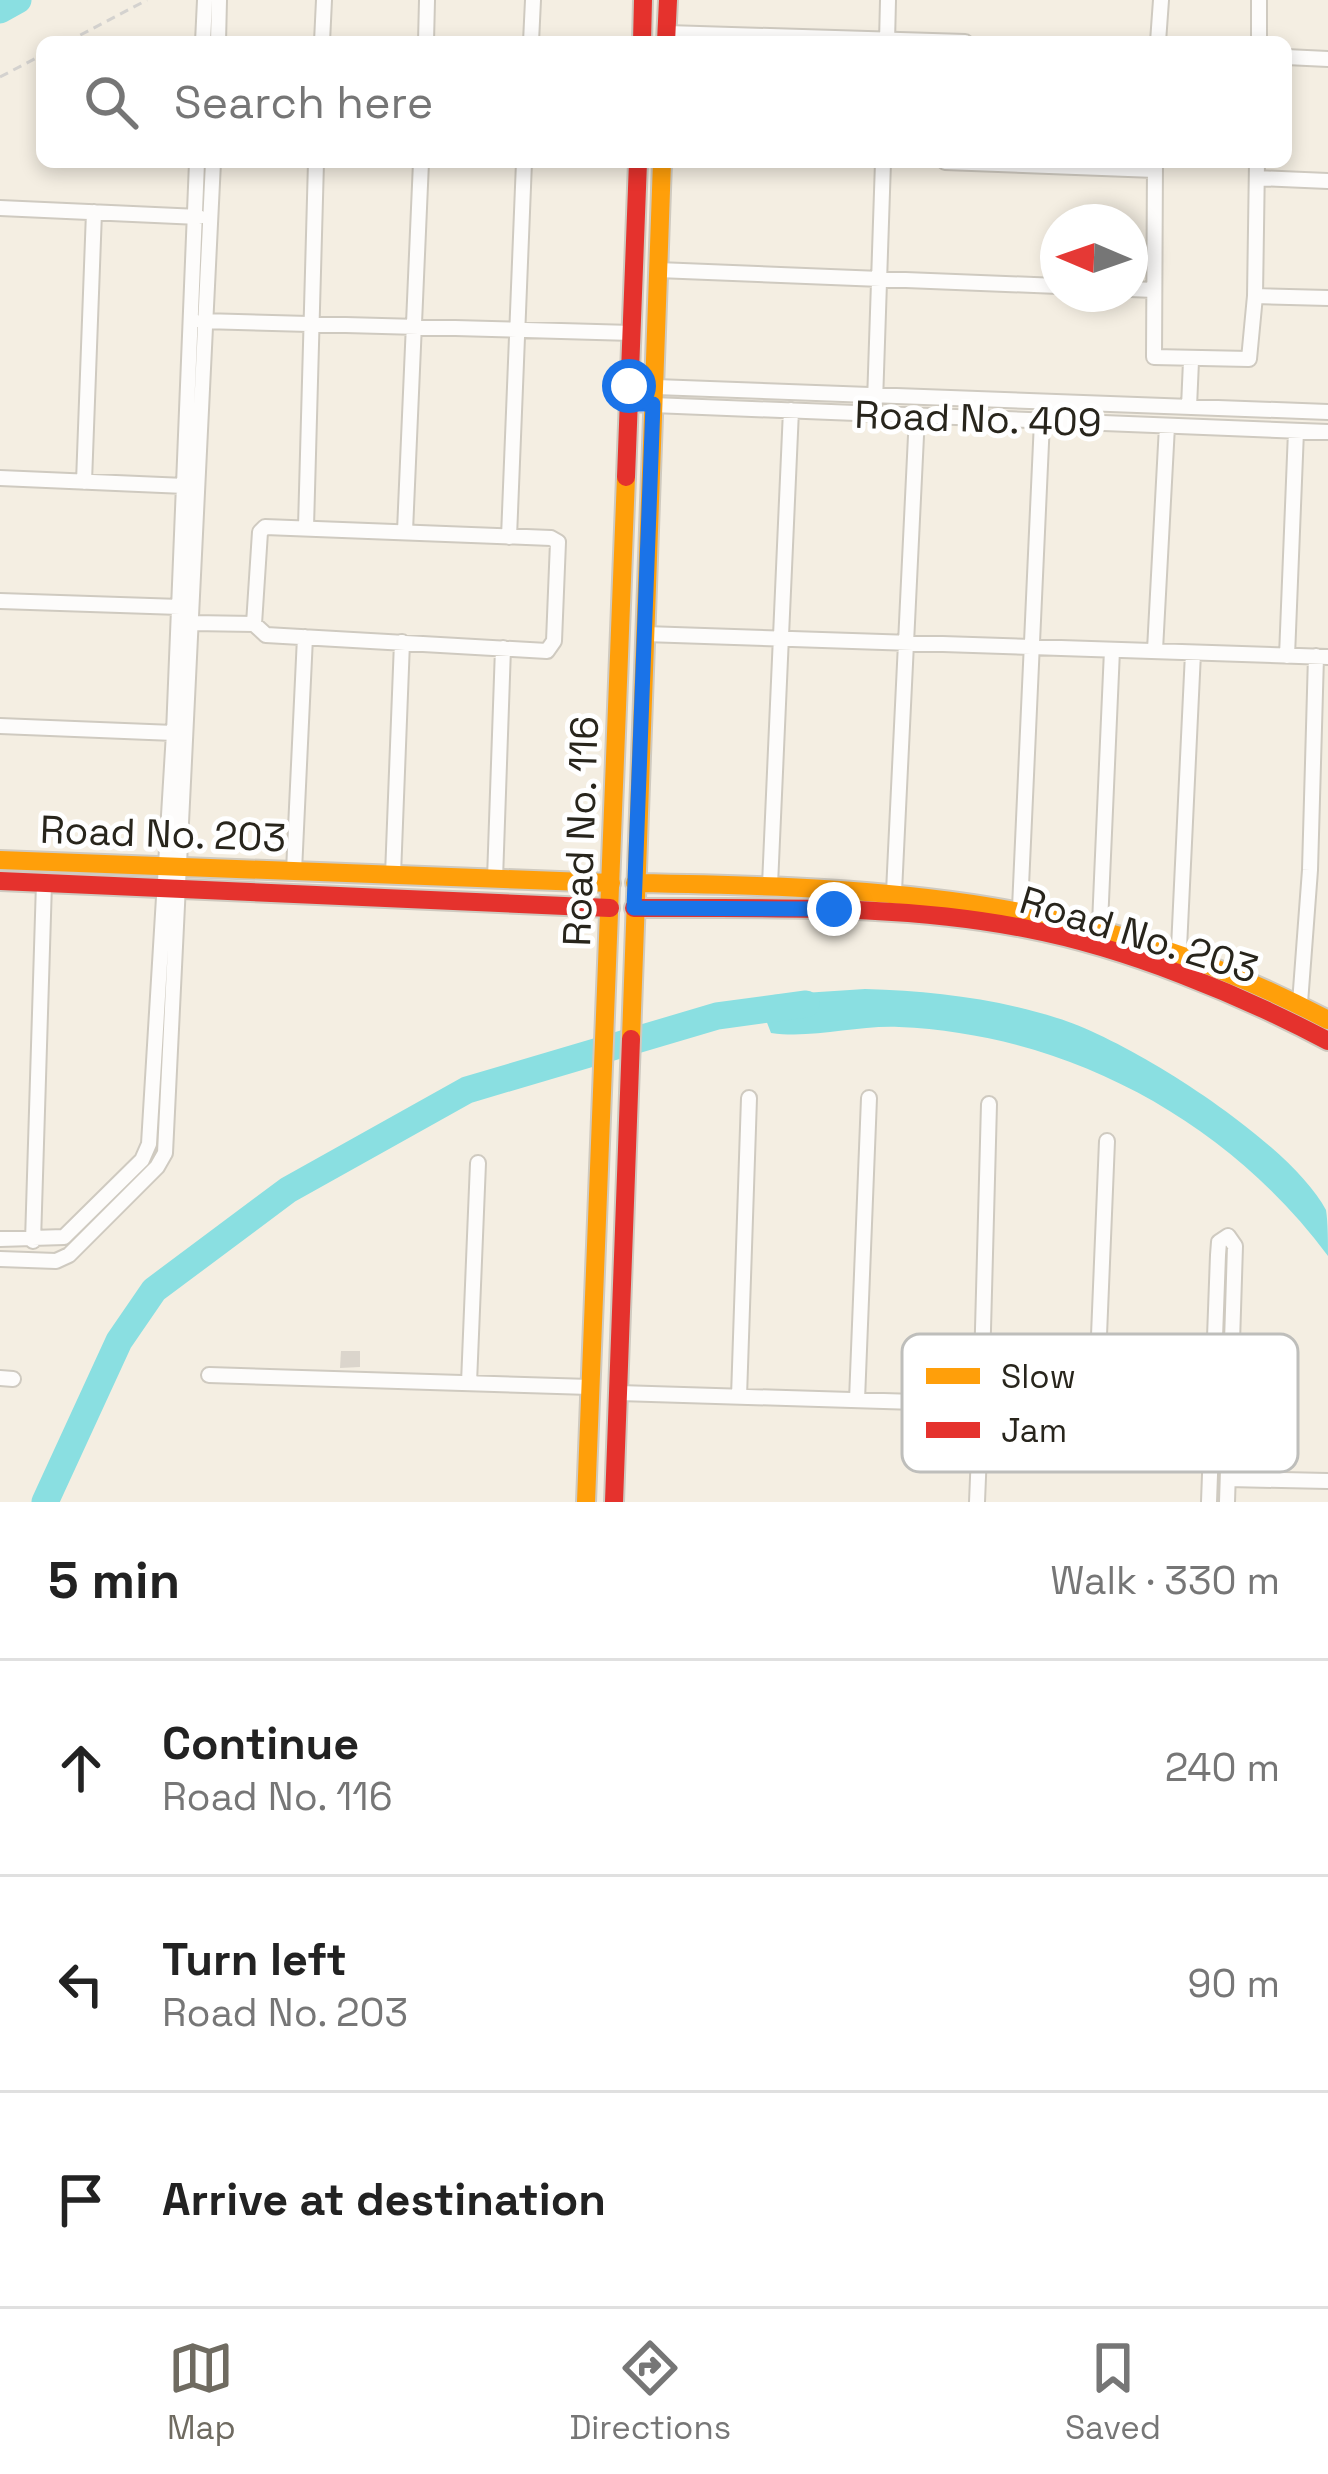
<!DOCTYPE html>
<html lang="en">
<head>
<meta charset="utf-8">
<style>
	:root { --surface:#fff; --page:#f6f6f6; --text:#222; --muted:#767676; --line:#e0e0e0; --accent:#6f6b61 }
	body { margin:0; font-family:"Space Grotesk",sans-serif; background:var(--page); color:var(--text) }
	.compass { position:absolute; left:1040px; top:204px; width:108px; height:108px; border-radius:50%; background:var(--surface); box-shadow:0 6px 18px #0003; rotate:272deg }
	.stop { position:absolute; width:36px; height:36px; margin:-27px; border:9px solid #1a73e8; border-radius:50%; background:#fff }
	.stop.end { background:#1a73e8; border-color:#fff; box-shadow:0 3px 12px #0008 }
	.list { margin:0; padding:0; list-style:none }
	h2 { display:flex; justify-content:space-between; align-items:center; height:156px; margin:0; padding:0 48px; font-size:51px }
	h2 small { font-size:39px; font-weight:400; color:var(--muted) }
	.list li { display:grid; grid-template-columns:78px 1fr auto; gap:36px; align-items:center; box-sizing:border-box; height:216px; padding:0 48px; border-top:3px solid var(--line) }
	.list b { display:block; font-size:45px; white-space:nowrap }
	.list p { margin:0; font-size:39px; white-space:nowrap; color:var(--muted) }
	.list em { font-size:39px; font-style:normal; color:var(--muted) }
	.icon { flex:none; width:66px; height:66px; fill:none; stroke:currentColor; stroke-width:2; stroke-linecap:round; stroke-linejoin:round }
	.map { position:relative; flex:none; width:1328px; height:1502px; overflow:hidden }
	.search { position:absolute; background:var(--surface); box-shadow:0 6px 18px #0003; left:36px; right:36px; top:36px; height:132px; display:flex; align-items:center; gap:30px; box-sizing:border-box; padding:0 42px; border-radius:18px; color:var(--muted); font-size:45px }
	.sheet { height:804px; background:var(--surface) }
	nav { display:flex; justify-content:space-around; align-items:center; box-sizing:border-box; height:168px; border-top:3px solid var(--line); background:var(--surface); font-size:33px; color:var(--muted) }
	nav a { display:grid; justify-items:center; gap:6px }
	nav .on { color:var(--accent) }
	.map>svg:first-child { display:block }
	.water { fill:#8adfe1 }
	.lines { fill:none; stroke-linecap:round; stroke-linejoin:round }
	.river { stroke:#8adfe1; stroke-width:27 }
	.building { fill:#dbd5cc }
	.street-casing { stroke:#cfcac0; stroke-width:18 }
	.slow-casing { stroke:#cfcac0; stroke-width:22 }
	.jam-casing { stroke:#cfcac0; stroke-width:22 }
	.path { stroke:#d4d2cf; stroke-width:3; stroke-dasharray:9 6; stroke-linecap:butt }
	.street { stroke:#fdfcfb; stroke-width:14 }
	.slow { stroke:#ff9f0a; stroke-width:18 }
	.jam { stroke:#e5322d; stroke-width:18 }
	.route { stroke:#1a73e8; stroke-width:15 }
	.labels { text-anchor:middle; stroke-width:10; stroke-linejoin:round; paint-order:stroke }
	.street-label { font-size:39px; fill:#28251c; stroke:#fff }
	.key { fill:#fff; stroke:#bebebb; stroke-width:3 }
	.key-label { font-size:33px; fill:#28251c }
</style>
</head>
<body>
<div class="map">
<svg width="1328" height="1502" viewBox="0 0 1328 1502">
	<rect width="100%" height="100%" fill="#f4eee2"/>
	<path class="water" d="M865 989C931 991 994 998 1057 1018 1130 1040 1290 1142 1326 1210 1328 1222 1328 1243 1328 1256 1228 1121 1068 1034 899 1027 857 1025 813 1039 771 1033L766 1020 773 995Z"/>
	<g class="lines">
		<path class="river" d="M0 10 18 0
			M45 1502 119 1341 154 1290 288 1190 467 1090 717 1016 806 1004"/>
	</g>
	<path class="building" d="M341 1351H360V1367L340 1368Z"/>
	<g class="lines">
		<defs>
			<path id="street" d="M667 33 965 42
				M203 42 205 0
				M218 42 219 0
				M322 42 324 0
				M426 42 427 0
				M531 42 533 0
				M887 42 888 0
				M1158 42 1161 0
				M1259 42V0
				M1286 57 1328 59
				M945 162 1155 170
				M1155 162 1154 357 1249 359 1255 296
				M1257 162 1255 296 1328 298
				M1257 178 1328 181
				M0 208 199 217
				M658 270 1058 286
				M1130 289 1154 290
				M202 321 632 333
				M629 386 1328 412
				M875 402 883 162
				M628 404 1328 432
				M1189 407 1191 361
				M0 478 185 486
				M84 482 94 212
				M306 527 316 162
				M405 531 421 162
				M509 537 524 162
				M0 601 180 607
				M192 623 254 624 266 635 547 651 554 641 558 542 551 538 265 527 260 532 254 624
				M645 634 1328 657
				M1155 650 1167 426
				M1287 656 1296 431
				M0 726 174 733
				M294 871 305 637
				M393 875 402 642
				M495 879 503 648
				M770 885 791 410
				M894 892 917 415
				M1020 908 1042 421
				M1100 924 1112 650
				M1179 948 1193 653
				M1300 1003 1310 870 1316 656
				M0 1239 64 1237 142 1160 149 1144 174 733 197 162
				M33 1241 44 883
				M0 1259 56 1261 69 1255 157 1167 165 1153 213 162
				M209 1375 590 1387
				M0 1378 13 1379
				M469 1383 478 1163
				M619 1393 981 1404 989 1104
				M739 1397 749 1098
				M857 1400 869 1098
				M1096 1408 1107 1141
				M1228 1479 1328 1481
				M977 1502 981 1404 1220 1412
				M1209 1502 1218 1255 1219 1242 1228 1236 1235 1246 1227 1502"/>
			<path id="slow" d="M0 860 611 883
				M635 883C894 887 1094 897 1328 1020
				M631 1039 662 162
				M586 1502 626 477"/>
			<path id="jam" d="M642 42 643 0
				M666 42 668 0
				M626 477 638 162
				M0 881 610 908
				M634 908C765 909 899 903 1028 929 1127 948 1239 994 1328 1041
				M614 1502 631 1039"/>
		</defs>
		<use href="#street" class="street-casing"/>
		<use href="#slow" class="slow-casing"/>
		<use href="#jam" class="jam-casing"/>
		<path class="path" d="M67 42 147 0
			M0 77 42 55"/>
		<use href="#street" class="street"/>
		<use href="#slow" class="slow"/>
		<use href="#jam" class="jam"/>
	</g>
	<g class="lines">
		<path class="route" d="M629 386 628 404H653L634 908 834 909"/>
	</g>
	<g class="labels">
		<g class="street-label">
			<text transform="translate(978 418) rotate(2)" y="14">Road No. 409</text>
			<text transform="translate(580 831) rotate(-88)" y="14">Road No. 116</text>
			<text transform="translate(163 833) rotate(2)" y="14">Road No. 203</text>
			<text transform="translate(1139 934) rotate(17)" y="14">Road No. 203</text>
		</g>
	</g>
	<rect x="902" y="1334" width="396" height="138" rx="18" class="key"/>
	<rect x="926" y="1368" width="54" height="16" fill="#ff9f0a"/>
	<rect x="926" y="1422" width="54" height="16" fill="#e5322d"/>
	<g class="key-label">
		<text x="1001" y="1388">Slow</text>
		<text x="1001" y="1442">Jam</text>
	</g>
</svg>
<svg class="compass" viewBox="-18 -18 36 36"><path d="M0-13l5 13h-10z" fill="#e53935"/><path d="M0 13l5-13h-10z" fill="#767676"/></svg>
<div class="stop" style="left:629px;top:386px"></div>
<div class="stop end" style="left:834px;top:909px"></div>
<div class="search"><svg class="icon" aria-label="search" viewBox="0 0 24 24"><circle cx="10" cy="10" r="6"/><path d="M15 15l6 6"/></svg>Search here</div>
</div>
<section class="sheet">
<h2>5 min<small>Walk · 330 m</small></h2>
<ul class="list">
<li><svg class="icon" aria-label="ahead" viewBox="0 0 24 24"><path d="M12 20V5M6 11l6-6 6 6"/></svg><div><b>Continue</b><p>Road No. 116</p></div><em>240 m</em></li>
<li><svg class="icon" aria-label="left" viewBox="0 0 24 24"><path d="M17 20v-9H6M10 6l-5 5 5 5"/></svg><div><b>Turn left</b><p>Road No. 203</p></div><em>90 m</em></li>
<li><svg class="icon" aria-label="arrive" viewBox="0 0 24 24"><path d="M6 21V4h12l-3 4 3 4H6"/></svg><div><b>Arrive at destination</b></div></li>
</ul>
</section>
<nav>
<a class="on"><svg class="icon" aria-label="map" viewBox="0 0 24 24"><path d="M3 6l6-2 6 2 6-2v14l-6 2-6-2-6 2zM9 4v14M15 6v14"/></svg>Map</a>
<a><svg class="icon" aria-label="directions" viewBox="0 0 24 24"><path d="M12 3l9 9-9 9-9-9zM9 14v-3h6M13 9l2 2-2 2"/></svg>Directions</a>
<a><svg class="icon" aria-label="saved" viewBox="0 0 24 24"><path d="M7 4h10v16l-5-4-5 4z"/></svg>Saved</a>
</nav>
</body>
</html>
